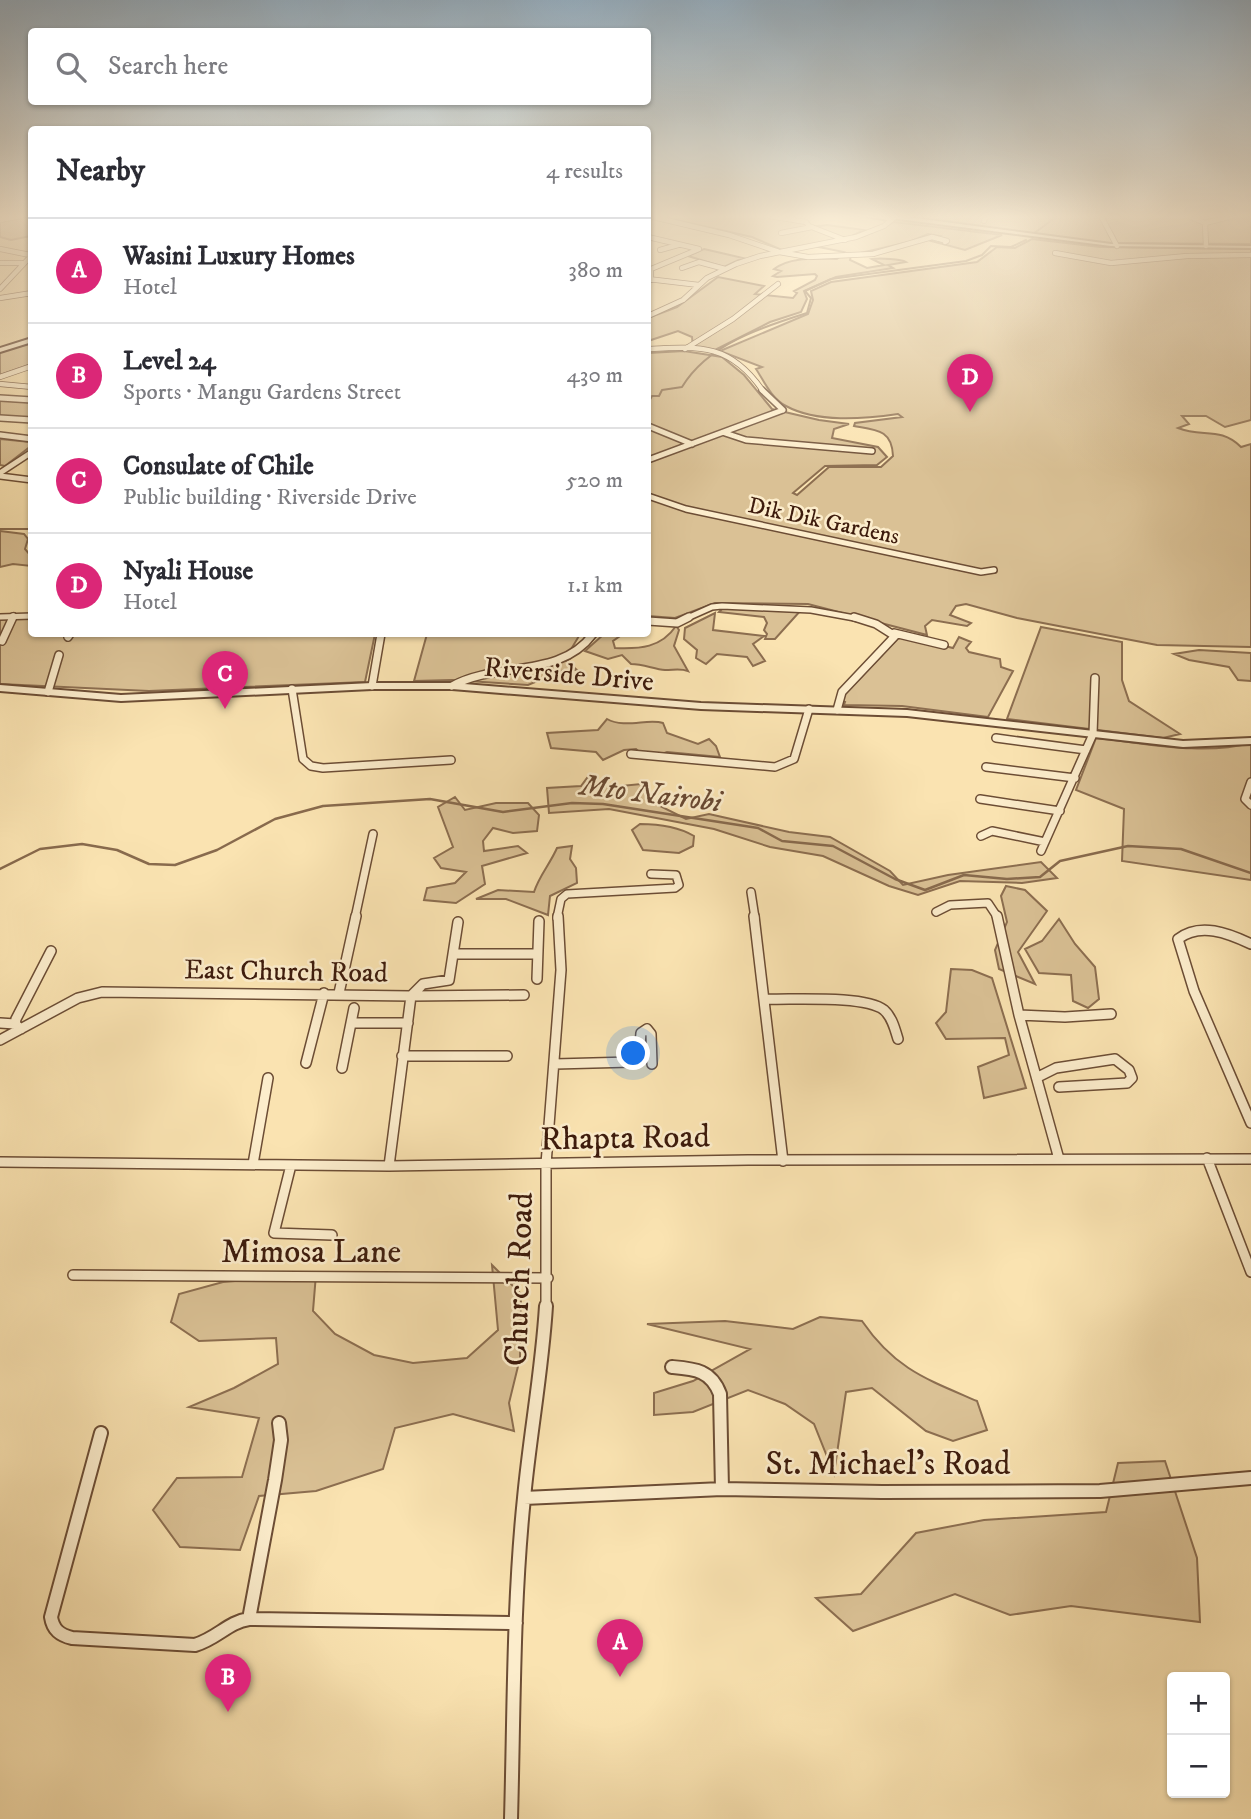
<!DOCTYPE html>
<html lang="en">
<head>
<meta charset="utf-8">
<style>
	:root { --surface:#fff; --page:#f2f2f3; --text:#2b2b33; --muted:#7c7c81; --line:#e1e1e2; --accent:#db2777 }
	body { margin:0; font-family:"IM FELL DW Pica",serif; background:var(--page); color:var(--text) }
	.controls { position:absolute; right:21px; bottom:21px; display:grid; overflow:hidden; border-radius:7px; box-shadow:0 2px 5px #0004 }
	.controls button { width:63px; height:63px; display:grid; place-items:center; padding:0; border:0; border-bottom:2px solid var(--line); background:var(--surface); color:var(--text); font:35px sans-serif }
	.you { position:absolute; left:634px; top:1054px; width:24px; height:24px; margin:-18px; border:5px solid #fff; border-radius:50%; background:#1a73e8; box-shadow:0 0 0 10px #1a73e833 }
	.badge { display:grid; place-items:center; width:46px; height:46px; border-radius:50%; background:var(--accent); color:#fff; font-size:23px; font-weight:700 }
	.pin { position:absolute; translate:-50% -58px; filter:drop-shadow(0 2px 4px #0008) }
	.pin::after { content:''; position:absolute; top:37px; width:24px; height:21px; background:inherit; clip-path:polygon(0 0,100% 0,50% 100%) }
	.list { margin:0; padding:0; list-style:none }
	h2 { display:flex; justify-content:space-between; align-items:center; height:91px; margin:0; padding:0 28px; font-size:30px }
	h2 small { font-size:23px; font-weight:400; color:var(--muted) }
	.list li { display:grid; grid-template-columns:46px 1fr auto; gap:21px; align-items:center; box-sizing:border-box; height:105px; padding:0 28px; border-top:2px solid var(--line) }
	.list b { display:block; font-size:26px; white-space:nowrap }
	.list p { margin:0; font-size:23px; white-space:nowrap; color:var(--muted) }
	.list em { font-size:23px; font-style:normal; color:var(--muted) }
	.icon { flex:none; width:38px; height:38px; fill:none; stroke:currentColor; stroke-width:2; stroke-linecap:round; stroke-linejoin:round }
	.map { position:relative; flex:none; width:1251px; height:1819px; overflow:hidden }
	.search { position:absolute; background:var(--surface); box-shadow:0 2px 5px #0004; left:28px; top:28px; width:623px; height:77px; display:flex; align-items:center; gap:18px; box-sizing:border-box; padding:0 24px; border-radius:7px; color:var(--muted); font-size:26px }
	.panel { position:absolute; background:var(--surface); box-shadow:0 2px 5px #0004; left:28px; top:126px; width:623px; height:511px; border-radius:7px }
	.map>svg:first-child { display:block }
	.green { fill:#dac195; stroke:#8c6e50; stroke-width:2 }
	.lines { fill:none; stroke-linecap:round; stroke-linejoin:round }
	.stream-far1 { stroke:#886a4d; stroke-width:2 }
	.stream { stroke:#886a4d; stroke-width:2.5 }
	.minor-far4-casing { stroke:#6c4d35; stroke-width:6 }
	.minor-far3-casing { stroke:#6c4d35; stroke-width:8 }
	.minor-far2-casing { stroke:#6c4d35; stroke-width:10 }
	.minor-far1-casing { stroke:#6c4d35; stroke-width:12 }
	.minor-casing { stroke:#6c4d35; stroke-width:16 }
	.tertiary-casing { stroke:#6c4d35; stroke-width:4 }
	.secondary-casing { stroke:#3d1b0c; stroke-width:4 }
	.minor-far4 { stroke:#fcedcc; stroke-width:4.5 }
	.minor-far3 { stroke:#fcedcc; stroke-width:5 }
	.minor-far2 { stroke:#fcedcc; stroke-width:7 }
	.minor-far1 { stroke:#fcedcc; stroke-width:9 }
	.minor { stroke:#fcedcc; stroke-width:12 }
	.tertiary { fill:#fcedcc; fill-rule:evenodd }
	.secondary { fill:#fcedcc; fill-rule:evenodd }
	.labels { text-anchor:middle; stroke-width:5; stroke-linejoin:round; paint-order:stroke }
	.far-street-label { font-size:23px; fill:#3d1b0c; stroke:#fcedcc }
	.street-label { font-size:28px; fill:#3d1b0c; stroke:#fcedcc }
	.water-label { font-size:30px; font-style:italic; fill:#694932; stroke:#fcedcc }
	.near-street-label { font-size:33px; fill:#3d1b0c; stroke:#fcedcc }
</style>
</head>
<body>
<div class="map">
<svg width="1251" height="1819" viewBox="0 0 1251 1819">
	<rect width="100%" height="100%" fill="#fae3b1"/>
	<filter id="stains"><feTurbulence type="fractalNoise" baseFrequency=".00286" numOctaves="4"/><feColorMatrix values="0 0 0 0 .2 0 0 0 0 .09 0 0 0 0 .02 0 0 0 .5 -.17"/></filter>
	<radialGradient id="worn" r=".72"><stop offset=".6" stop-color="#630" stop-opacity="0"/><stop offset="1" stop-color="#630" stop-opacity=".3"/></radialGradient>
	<path class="green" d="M0 216 31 217V236L11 240 0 237Z
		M658 216H769L805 221 809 227 827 225 864 230 840 242 864 236 894 222 1002 235 965 250 931 241 940 236 928 234 909 242 851 255 850 260 867 268 884 265 872 259C880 258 901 259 906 262L888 265 893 268 836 277 804 291 807 299 801 312 770 322 715 350 693 348 692 337 678 331 648 341V318L677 307 718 277 764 286 755 294 793 298 797 293 794 291 815 280 817 276 815 274 777 277 773 276 781 271 774 269C791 256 816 259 837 259L844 252 819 247 821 246 782 250 752 237Z
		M898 216H1251V244L1106 243Z
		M1032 239 1100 247 1251 249V420L1225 427 1206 416H1182L1189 424 1178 428C1202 438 1220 426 1241 447L1251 444V647L1157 645 1017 618 966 604 956 606 950 615 971 623 967 626 932 620 925 626 927 635 808 604 715 603 675 618 648 616V353L684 351 722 357 744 375 772 409 819 420 849 424 834 429 832 438 878 447 887 457 877 465 825 466 793 493 797 495 829 467H881L893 456C892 430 877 430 854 426L855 423 902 417 898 414C863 419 817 423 786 406 771 398 764 381 756 369L762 367 720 351 808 314 813 300 811 291 831 282 977 262 997 247 1015 248Z
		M704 249 743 258 724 267 688 256Z
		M31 342V364L0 375V352Z
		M0 400 31 402V419L0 417Z
		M0 439 30 442 31 446 5 466 0 465Z
		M0 531 24 534 28 539 25 549 31 556V566L13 564 0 567Z
		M722 609H802L775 639H765L767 634 764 630 767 623 764 617 719 612Z
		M715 613 713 630 764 636 753 644 765 661 753 666 747 657 717 654 706 664 696 658 697 650 684 639 685 628Z
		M31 617 32 634H375L365 682 149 691 0 684V618Z
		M676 626 679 630 674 646 688 671C680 668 674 670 665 670 654 669 643 664 631 664L622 655 608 659 585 651 604 634H623L613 641 615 648C640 649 661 648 676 626Z
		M1041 627 1122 642V680L1129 701 1180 734 1163 738 1007 719Z
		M427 634H545L579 636 570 651 571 658 566 661 577 670H564L528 685 452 680 414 681Z
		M901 635 953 648 959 637 971 642 966 648 969 652 1000 659 1001 667 1013 671 988 717 902 706 844 705 845 702 842 701 845 694Z
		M1199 650 1251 653V681L1238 680 1229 667 1189 660 1174 654Z
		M607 719C625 729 648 718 663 723L667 733 698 744 709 739 716 746 720 757 667 752 647 759 636 749 624 750 603 760 596 752 551 748 547 733 598 730Z
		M1096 738C1146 743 1202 756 1251 743V880L1122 861 1124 809 1076 790Z
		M587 778 611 787 641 784 656 804 686 819 709 814 789 832 830 837 890 871 903 885 948 875 1041 862 1057 878 1022 883 960 881 918 895 889 886 823 856 770 847 714 829 609 809 549 813 547 788 581 786Z
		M455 797 465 810 496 803H528L539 815 537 831 513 833 493 828 483 841 484 851 518 846 527 853 482 866 485 884 456 903 424 900 427 888 455 883 466 872 441 868 434 858 453 847 438 807Z
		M640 824C659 824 677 826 694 836L693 846 679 853 643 850 632 830Z
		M572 846 570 859 576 868 577 883 550 896 548 915 506 899H476L498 890 534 892C539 876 550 864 557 848Z
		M1006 886 1025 890 1047 911 1018 952 1035 984 999 969 995 950 1007 922 1001 896Z
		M1059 919 1075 944 1095 967 1099 999 1088 1008 1073 1001 1071 975 1039 973 1025 949 1042 941Z
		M951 969 972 970 992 978 1026 1088 984 1098 978 1067 1009 1055 1005 1038 946 1039 936 1023 946 1012Z
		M492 1265 521 1294 520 1358 509 1403 514 1431 453 1414 395 1428 383 1469 316 1491 259 1496 240 1550 180 1547 153 1510 177 1478 242 1477 259 1418 189 1407 234 1388 278 1364 276 1338 199 1341 171 1322 179 1294 223 1282 316 1274 313 1311 335 1334 374 1355 413 1363 467 1358 498 1330Z
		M820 1317 862 1321C895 1369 926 1379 977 1401L987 1430 953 1441 926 1431 872 1388 846 1392 834 1474 814 1424 785 1404 748 1390 693 1412 654 1415V1393L693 1381 750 1349 647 1324 725 1321 793 1329Z
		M1165 1461 1197 1558 1200 1622 1071 1606 1010 1615 955 1594 853 1631 816 1598 861 1594 916 1533 984 1520 1106 1512 1118 1463Z"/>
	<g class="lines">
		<path class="stream-far1" d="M21 217H32
			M1033 234 1052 220 1053 216
			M648 403 652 396H659L662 390 682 387C708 344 762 327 807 313L811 298 805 291 831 279 966 261 982 255 991 246 1011 247 1026 240
			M0 529H32"/>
		<path class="stream" d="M0 869 40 849 82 844 117 850 149 864 175 865 217 850 275 819 323 806 430 799 503 812 572 803 603 804 758 828 782 841 833 846 895 879 925 890 964 875 1007 879 1040 877 1060 861 1128 846 1181 849 1251 873"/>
		<defs>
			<path id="minor-far4" d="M649 216 729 235 779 252 808 257 873 254 932 237 947 241 945 242
				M770 216 806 222 809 226 845 240
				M1101 216 1117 246
				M1189 216 1205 223
				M0 220 21 216
				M984 221 986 216
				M781 233 812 227
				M648 237 699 249 651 269V280
				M1206 246 1205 223 1233 216
				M0 249 30 255
				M660 250 678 245
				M1055 253 1111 263 1187 256 1251 255
				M0 263H22
				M682 268 699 262 725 269
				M648 279 699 285
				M0 289 32 255
				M0 298 32 293
				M648 316 683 300 707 278 736 264 760 256 856 237 884 226 896 216
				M648 349C701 346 731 344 763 391
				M685 349 733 319 778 284
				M0 377 32 366
				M0 384 32 387"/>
			<path id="minor-far3" d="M762 390 783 410
				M0 398 32 400
				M0 418 32 420
				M648 426 692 444
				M725 433 746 440 872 451
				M0 435 32 439
				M648 460 783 410
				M0 473 32 452
				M0 476 32 480
				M648 496 686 509 981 572 994 570
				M0 617 32 616
				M12 619 14 616
				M685 619 712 607 722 606 811 610 860 619"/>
			<path id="minor-far2" d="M648 621 677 623 689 617
				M894 633 944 645
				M68 637 70 634
				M2 641 13 617
				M372 686 381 634
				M452 686C497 661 560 679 593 634
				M292 689 303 759 311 766 323 768 451 760
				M48 692 59 655
				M837 710 842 692 895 636 876 624 854 617
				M996 738 1086 750
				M631 754 775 767 794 759 809 709
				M986 767 1075 778
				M1251 782 1245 799 1251 805
				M980 799 1060 811
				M981 836 992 831 1045 842
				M1041 851 1093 734 1095 678
				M751 892 755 918
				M936 912 950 905 988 903 998 918
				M355 918 373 834
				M557 918 561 899 567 894 675 888 679 885 676 875 651 874"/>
			<path id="minor-far1" d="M754 916 783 1161
				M997 916 1019 1015 1059 1159
				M1251 944C1228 933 1200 922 1178 939L1194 991 1251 1123
				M453 954H537
				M537 979 539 921
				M339 993 356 916
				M411 996 524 995
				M411 996 423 984 449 980 458 922
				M766 999C792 1000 865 995 884 1010 892 1017 895 1029 898 1039
				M1019 1015 1065 1017 1111 1014
				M0 1023 15 1024
				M351 1023 354 1008
				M21 1029 15 1024 16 1019 51 951
				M0 1040 78 998 102 992 411 996 389 1166
				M402 1056H507
				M306 1063 324 993
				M555 1064 631 1062 639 1057 641 1033 647 1029 651 1034 652 1064
				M342 1068 351 1023H408
				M1038 1077 1056 1068 1115 1059 1129 1070 1132 1078 1127 1083 1059 1087
				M1207 1158 1251 1272
				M0 1162 389 1166 748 1160 1251 1159
				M253 1164 268 1078
				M291 1165 274 1233 332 1235
				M73 1275 548 1278
				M546 1308V1164L561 970 558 916"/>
			<path id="minor" d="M672 1367C695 1369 711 1370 720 1394L722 1489
				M101 1433 51 1617C53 1630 60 1635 72 1638L195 1645C218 1638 228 1622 249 1619L275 1480 281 1440 279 1423
				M524 1498 722 1489 882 1492 1100 1491 1251 1478
				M249 1619 516 1623
				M511 1819C514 1712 513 1604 524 1498 530 1434 542 1371 546 1306"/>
			<path id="tertiary" d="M899 216 1111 244 1251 246V248L1111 246 890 218 888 220 867 216Z
				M372 683H452L701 703 907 710 1183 741 1251 738V744L1183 747 907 716 701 709 452 689H372L121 701 0 691V685L121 695Z"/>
			<path id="secondary" d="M32 338V342L0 352V348Z"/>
		</defs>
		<use href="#minor-far4" class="minor-far4-casing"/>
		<use href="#minor-far3" class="minor-far3-casing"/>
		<use href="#minor-far2" class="minor-far2-casing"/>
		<use href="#minor-far1" class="minor-far1-casing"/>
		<use href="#minor" class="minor-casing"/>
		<use href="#tertiary" class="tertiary-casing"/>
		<use href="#secondary" class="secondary-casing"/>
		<use href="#minor-far4" class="minor-far4"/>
		<use href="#minor-far3" class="minor-far3"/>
		<use href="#minor-far2" class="minor-far2"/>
		<use href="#minor-far1" class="minor-far1"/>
		<use href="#minor" class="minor"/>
		<use href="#tertiary" class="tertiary"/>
		<use href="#secondary" class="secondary"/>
	</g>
	<linearGradient id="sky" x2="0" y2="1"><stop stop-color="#95acbc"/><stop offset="0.46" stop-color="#fdf2dc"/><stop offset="1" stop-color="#fdf2dc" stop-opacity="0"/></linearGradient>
	<rect width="1251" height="471" fill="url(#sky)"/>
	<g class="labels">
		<g class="far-street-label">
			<text transform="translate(824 520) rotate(12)" y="8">Dik Dik Gardens</text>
		</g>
		<g class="street-label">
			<text transform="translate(569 673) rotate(5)" y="10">Riverside Drive</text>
			<text transform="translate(286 970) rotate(1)" y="10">East Church Road</text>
		</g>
		<g class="water-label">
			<text transform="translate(651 793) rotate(7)" y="10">Mto Nairobi</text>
		</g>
		<g class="near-street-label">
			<text transform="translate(625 1136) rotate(-1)" y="12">Rhapta Road</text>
			<text x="311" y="1262">Mimosa Lane</text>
			<text transform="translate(517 1279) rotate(-88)" y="12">Church Road</text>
			<text x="888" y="1474">St. Michael's Road</text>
		</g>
	</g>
	<rect width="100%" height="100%" filter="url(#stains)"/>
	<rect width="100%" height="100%" fill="url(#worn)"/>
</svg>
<div class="controls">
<button>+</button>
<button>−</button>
</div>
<div class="you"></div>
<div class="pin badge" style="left:620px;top:1677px">A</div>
<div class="pin badge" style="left:228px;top:1712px">B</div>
<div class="pin badge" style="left:225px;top:709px">C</div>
<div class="pin badge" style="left:970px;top:412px">D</div>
<div class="search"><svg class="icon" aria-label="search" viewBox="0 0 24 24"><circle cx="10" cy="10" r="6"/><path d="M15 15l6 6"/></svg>Search here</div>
<section class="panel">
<h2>Nearby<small>4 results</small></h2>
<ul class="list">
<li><span class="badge">A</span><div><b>Wasini Luxury Homes</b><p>Hotel</p></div><em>380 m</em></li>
<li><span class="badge">B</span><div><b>Level 24</b><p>Sports · Mangu Gardens Street</p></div><em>430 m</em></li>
<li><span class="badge">C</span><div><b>Consulate of Chile</b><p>Public building · Riverside Drive</p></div><em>520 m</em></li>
<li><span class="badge">D</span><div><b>Nyali House</b><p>Hotel</p></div><em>1.1 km</em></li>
</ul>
</section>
</div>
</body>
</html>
